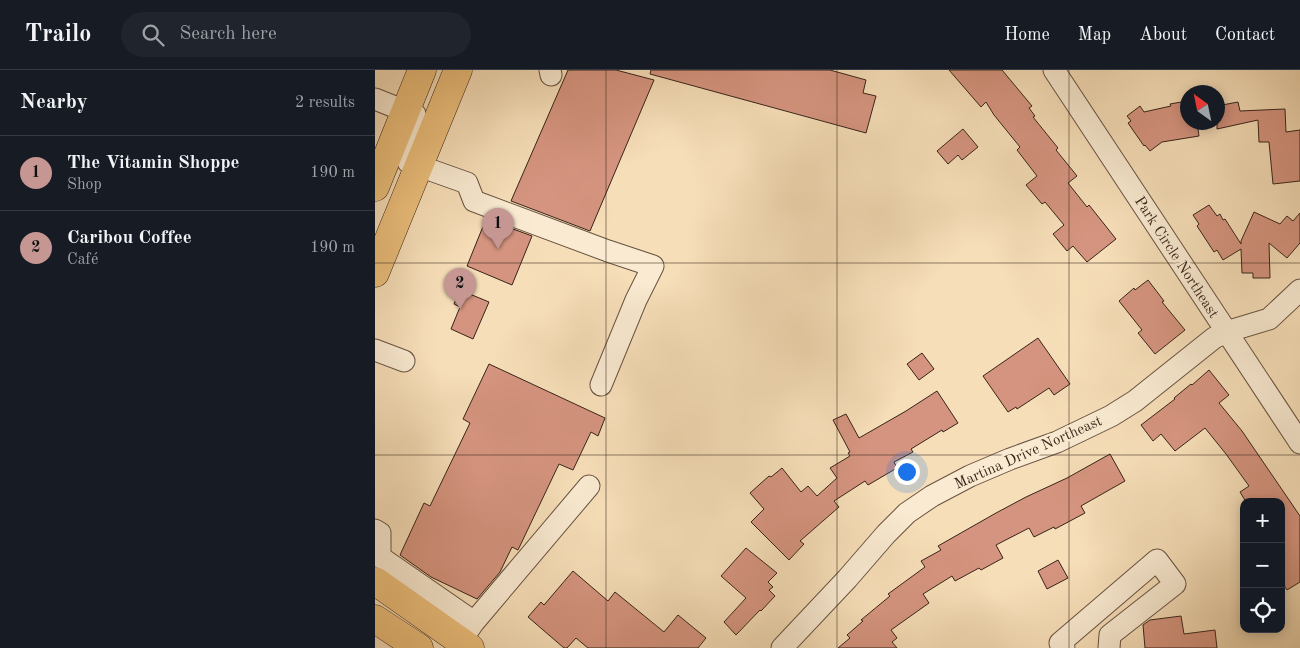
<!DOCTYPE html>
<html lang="en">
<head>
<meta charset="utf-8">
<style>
	:root { --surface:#171b24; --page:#20242c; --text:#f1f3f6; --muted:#9ea1a6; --line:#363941; --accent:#c59692 }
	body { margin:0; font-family:"Old Standard TT",serif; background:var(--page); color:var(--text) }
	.controls { position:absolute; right:15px; bottom:15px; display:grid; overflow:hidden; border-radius:10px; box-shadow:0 2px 12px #0003 }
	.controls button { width:45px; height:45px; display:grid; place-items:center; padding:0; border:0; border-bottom:1px solid var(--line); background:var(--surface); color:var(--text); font:25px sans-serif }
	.compass { position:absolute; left:805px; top:15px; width:45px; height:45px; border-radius:50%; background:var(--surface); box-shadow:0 2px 12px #0003; rotate:327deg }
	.you { position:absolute; left:531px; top:401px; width:18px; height:18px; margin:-12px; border:4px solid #fff; border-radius:50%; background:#1a73e8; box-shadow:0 0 0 8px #1a73e833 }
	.badge { display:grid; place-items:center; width:32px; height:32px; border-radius:50%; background:var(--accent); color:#111; font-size:16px; font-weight:700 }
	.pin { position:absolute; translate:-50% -41px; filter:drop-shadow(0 1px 2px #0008) }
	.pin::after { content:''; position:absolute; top:26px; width:18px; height:15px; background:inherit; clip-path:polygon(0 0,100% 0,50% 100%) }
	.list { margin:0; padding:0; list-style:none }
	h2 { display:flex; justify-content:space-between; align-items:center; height:65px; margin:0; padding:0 20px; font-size:21px }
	h2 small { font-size:16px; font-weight:400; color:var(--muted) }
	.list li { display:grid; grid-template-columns:32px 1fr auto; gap:15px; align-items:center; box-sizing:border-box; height:75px; padding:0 20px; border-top:1px solid var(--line) }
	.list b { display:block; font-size:19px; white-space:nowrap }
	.list p { margin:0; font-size:16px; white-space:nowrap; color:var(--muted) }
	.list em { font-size:16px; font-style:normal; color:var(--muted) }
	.icon { flex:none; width:28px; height:28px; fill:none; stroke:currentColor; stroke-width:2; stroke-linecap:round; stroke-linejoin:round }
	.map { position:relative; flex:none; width:925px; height:578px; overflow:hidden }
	header { display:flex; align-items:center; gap:30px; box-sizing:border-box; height:70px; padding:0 25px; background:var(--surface); border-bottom:1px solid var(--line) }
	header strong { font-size:24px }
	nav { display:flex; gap:28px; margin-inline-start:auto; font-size:18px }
	.search { width:350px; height:45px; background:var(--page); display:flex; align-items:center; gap:12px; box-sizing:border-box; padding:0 18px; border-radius:28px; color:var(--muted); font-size:19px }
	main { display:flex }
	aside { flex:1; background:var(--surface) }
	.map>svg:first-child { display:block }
	.building { fill:#d5947f; stroke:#382419 }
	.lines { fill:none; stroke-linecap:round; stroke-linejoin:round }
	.minor-casing { stroke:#685241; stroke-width:23 }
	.major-casing { stroke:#382419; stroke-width:29 }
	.highway-casing { stroke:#382419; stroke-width:29 }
	.minor { stroke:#f9ead1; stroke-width:21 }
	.major { stroke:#ebbf7c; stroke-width:28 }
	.highway { stroke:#ebbf7c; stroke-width:28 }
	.grid { fill:none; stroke:#382419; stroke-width:1; stroke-opacity:0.55 }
	.labels { text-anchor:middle; stroke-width:5; stroke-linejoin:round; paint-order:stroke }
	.street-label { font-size:15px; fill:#382419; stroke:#f9ead1 }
</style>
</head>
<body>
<header>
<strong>Trailo</strong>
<div class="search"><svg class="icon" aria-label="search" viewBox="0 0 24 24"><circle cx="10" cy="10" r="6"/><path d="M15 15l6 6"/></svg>Search here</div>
<nav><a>Home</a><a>Map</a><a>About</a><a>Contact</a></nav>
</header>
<main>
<aside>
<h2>Nearby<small>2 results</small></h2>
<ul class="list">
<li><span class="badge">1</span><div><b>The Vitamin Shoppe</b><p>Shop</p></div><em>190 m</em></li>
<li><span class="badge">2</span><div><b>Caribou Coffee</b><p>Café</p></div><em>190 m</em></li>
</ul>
</aside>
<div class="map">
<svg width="925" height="578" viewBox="0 0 925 578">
	<rect width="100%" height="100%" fill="#f6deb8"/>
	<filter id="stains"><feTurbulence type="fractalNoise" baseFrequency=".004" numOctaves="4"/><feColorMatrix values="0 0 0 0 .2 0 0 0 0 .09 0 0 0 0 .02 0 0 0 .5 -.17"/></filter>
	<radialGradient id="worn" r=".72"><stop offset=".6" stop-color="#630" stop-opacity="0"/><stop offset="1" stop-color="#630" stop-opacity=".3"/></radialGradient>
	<path class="building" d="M193 0H241L279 10 215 161 136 131Z
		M276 0H455L491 10 488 23 501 26 491 63 275 4Z
		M574 0H627L657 36 654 38 660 46 658 47 683 78 681 80 702 106 693 113 712 137 714 135 741 169 712 192 698 176 692 181 678 164 689 155 670 132 667 134 651 115 662 106 642 80 645 77 619 45 611 32 606 37Z
		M812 31V52H822L824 66 787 72 775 81 770 75 769 76 753 53 756 51 752 46 765 36 769 42 796 36 795 34Z
		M863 32 865 41 910 39 911 62 925 60V111L898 114 894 72H884L883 50 842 59V36Z
		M588 59 603 77 587 90 583 85 573 94 562 81Z
		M834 135 842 146 845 144 848 150 850 149 866 174V171L879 142 905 154 912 146 918 151 925 143V173L912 188 894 173 895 208H878V203H867L866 179 848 190 842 180 839 182 822 156 824 154 818 145Z
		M111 149 157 166 137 215 92 196Z
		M773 210 789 231 787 232 810 260 780 284 763 263 767 260 744 231 759 218 760 220Z
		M85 220 114 232 98 269 76 259 85 237 79 234Z
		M663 268 695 314 679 325 674 318 642 339 641 337 633 342 608 306Z
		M547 283 559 299 544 310 532 294Z
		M114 294 230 348 223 366 216 362 198 400 184 394 143 480 137 477 125 502 102 529 56 507 25 485 49 433 55 436 95 353 88 349Z
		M834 300 854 325 844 333 867 361 925 446V512L912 520 906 511V432H871L865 422 874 416 851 384 830 358 800 381 786 364 778 371 766 355 800 329 799 328 816 314 817 315Z
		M562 321 583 353 568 362 567 360 536 379 538 382 519 392 522 398 493 415 490 411 459 431 464 437 425 471 429 474 414 490 376 452 389 439 375 423 394 406 396 407 407 398 426 422 433 416 442 426 462 408 455 398 475 386 473 383 475 382 458 350 471 344 484 368 531 341Z
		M735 384 750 411 706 436 710 443 680 459 679 457 659 467 654 458 621 475 628 488 606 500 604 498 580 511 577 506 548 524 554 533 516 560 522 568 517 572 522 578H463L475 568 472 565 488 551 486 550 515 526 513 524 550 497 546 491 566 480 563 476 621 443 651 427 692 408Z
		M371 478 402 503 393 512 398 517 394 520 400 526 386 541 385 540 361 565 349 552 371 528 346 506Z
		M683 490 693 508 672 519 663 501Z
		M198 501 233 531 240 522 289 562 303 545 331 568 323 578H213L201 568 192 578H189L153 547 166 532 169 535Z
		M806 546 809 564 840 560 842 578H770L768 555 775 550Z"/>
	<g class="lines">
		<defs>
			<path id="minor" d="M175 0 176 5
				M679 0 925 373
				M0 29 30 41
				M40 44 30 82 33 92 92 113 99 131 233 181 278 196 261 230 226 315
				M0 280 29 291
				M0 460 5 463V487L99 552
				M85 572 99 552 214 416
				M407 578 472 509 511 464 532 443 557 426 595 406 635 389 682 372 736 346 760 331 839 268 851 262 894 249 925 220
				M689 578 685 573 782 490 800 514 735 565 734 578"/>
			<path id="major" d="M0 511 95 578
				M0 549 44 578"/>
			<path id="highway" d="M0 117 47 0
				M0 203 83 0"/>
		</defs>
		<use href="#minor" class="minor-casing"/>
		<use href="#major" class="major-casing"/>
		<use href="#highway" class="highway-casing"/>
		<use href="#minor" class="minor"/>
		<use href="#major" class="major"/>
		<use href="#highway" class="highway"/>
	</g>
	<path class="grid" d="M231 0V578M462 0V578M694 0V578M0 193H925M0 385H925"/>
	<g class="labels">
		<g class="street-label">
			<text transform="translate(802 187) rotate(57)" y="5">Park Circle Northeast</text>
			<text transform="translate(653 382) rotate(-24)" y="5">Martina Drive Northeast</text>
		</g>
	</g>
	<rect width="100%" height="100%" filter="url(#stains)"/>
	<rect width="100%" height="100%" fill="url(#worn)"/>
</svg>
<div class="controls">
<button>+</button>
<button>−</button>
<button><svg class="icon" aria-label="locate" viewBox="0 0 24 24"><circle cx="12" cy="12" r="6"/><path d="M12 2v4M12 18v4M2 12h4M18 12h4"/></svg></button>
</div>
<svg class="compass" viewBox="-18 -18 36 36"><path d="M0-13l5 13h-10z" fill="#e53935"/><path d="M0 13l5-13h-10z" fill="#9ea1a6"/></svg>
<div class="you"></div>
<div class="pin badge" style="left:123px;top:179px">1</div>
<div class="pin badge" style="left:85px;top:239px">2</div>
</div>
</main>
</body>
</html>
